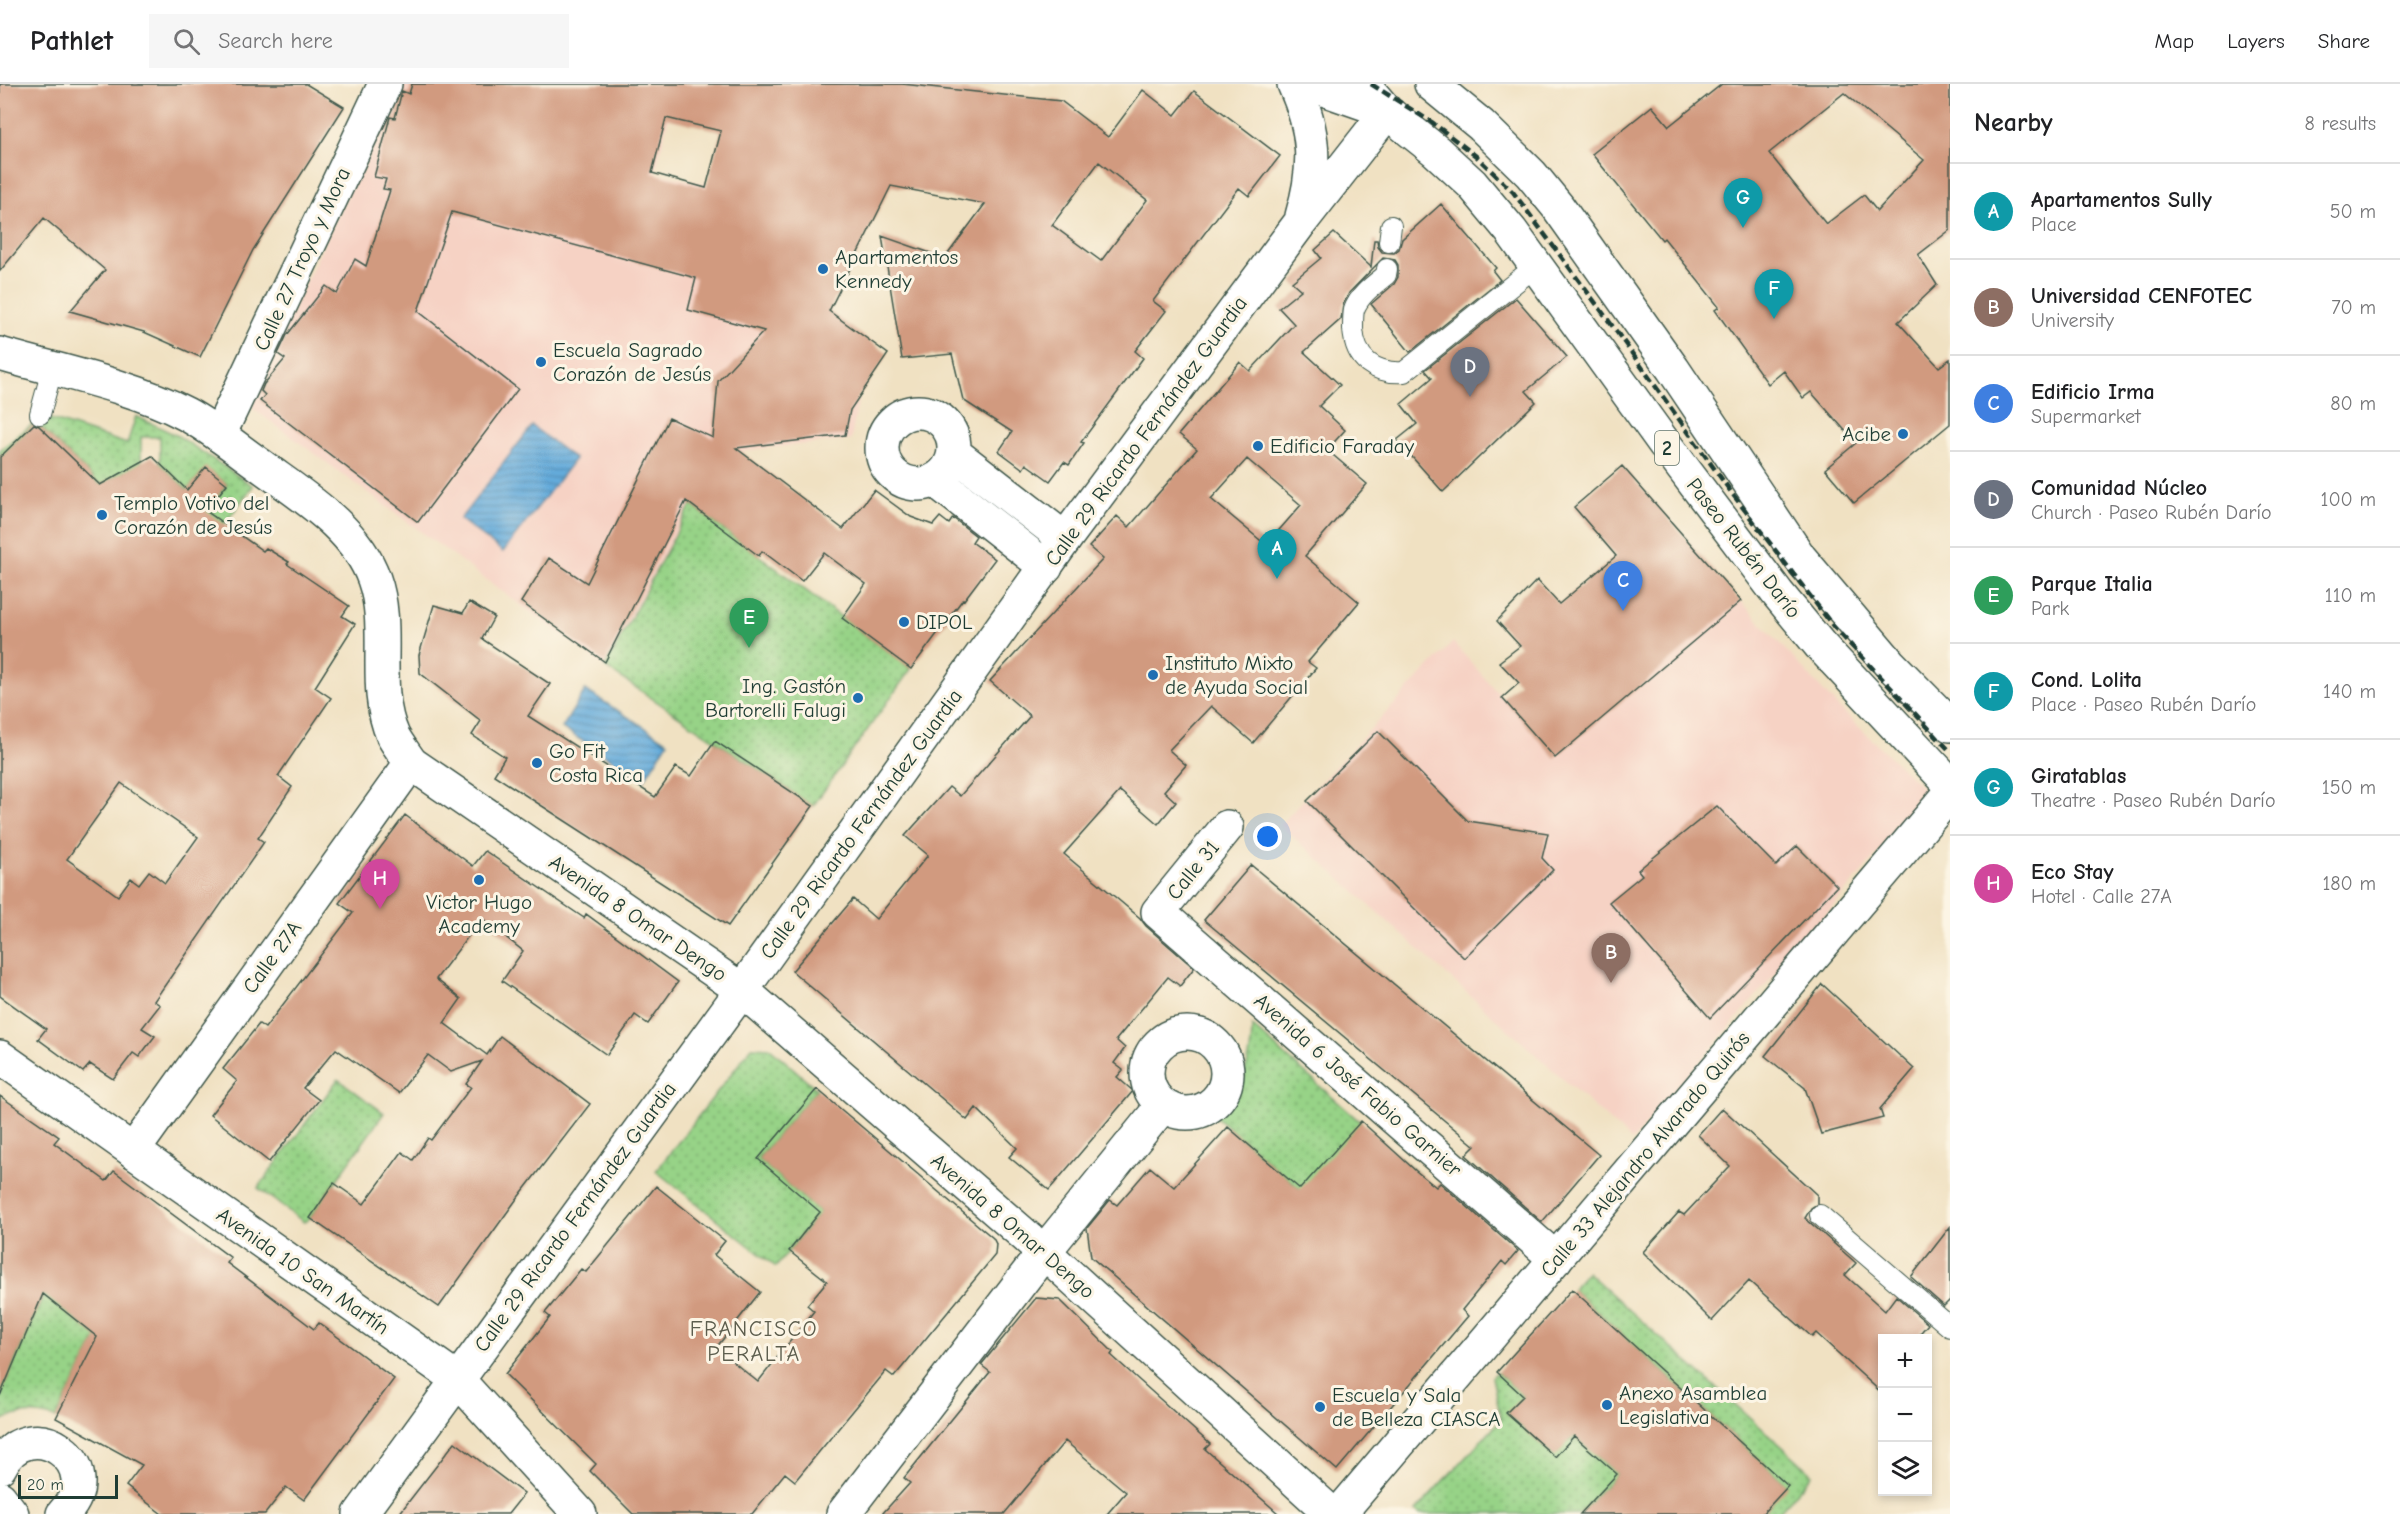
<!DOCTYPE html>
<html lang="en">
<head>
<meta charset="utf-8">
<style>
	:root { --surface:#fff; --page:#f6f6f6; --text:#202124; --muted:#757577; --line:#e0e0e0; --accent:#0f766e }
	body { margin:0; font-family:"Comic Neue",sans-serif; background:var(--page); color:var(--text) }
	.controls { position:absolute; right:18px; bottom:18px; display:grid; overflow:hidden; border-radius:0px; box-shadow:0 3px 9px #0003 }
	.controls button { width:54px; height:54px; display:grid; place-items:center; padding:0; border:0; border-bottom:2px solid var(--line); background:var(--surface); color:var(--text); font:30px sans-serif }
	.scale { position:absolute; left:18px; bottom:15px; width:100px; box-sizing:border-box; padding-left:6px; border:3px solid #1f3d34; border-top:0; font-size:16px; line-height:21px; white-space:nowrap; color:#1f3d34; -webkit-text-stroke:4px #fcf5e5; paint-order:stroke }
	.you { position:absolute; left:1268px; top:753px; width:21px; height:21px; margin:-15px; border:4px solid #fff; border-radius:50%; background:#1a73e8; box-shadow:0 0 0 9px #1a73e833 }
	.badge { display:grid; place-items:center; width:39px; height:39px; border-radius:50%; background:var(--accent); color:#fff; font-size:20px; font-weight:700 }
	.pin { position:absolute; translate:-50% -50px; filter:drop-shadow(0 2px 3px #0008) }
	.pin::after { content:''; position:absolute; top:32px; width:21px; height:18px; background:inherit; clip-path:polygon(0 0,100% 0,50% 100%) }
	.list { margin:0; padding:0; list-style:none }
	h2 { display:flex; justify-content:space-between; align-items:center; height:78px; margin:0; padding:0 24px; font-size:26px }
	h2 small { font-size:20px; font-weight:400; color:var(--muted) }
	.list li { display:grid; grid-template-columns:39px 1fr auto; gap:18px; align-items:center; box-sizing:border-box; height:96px; padding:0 24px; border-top:2px solid var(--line) }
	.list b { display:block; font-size:22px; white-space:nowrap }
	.list p { margin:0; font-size:20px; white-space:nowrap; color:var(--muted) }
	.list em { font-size:20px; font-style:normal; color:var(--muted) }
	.icon { flex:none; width:33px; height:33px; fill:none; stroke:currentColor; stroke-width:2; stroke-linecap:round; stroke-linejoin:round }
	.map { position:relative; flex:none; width:1950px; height:1430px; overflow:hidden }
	header { display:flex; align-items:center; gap:36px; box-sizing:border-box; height:84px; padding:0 30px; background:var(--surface); border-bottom:2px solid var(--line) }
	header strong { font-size:28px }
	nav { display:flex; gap:33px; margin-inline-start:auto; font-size:21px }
	.search { width:420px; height:54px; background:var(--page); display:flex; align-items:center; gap:15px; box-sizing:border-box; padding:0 21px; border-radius:0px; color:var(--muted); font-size:22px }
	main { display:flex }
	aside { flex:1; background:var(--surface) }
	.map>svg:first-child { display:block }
	.built { fill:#f6d2c4 }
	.green { fill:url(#green-dots); stroke:#5b885e; stroke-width:1.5 }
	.water { fill:url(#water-rules); stroke:#427488; stroke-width:1.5 }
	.building { fill:#d19a7f; fill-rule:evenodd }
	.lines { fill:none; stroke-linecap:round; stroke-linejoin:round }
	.lane-casing { stroke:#3e5649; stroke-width:22 }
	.street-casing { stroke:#3e5649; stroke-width:36 }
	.secondary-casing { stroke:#3e5649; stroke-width:36 }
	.highway-casing { stroke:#3e5649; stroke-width:36 }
	.lane { stroke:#fff; stroke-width:20 }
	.street { stroke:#fff; stroke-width:33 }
	.secondary { stroke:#fff; stroke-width:33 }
	.highway { stroke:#fff; stroke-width:33 }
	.rail { stroke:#1f3d34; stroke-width:4.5; stroke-dasharray:9 4.5; stroke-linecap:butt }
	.poi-dot { fill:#1f6fb2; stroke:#fcf5e5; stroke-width:2 }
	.labels { text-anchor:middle; stroke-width:6; stroke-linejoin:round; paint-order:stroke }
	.shield { fill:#fcf5e5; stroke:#617469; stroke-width:1.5 }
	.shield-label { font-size:20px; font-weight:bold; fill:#1f3d34 }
	.poi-label { font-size:21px; fill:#1f3d34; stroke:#fcf5e5; text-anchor:start }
	.street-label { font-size:21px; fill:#1f3d34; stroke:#fcf5e5 }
	.neighbourhood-label { font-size:22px; letter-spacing:1.5px; fill:#5d5e4e; stroke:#fcf5e5 }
</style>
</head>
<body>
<header>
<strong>Pathlet</strong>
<div class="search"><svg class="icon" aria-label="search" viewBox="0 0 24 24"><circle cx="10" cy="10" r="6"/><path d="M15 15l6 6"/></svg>Search here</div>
<nav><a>Map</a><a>Layers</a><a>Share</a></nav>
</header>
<main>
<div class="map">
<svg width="1950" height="1430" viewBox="0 0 1950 1430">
	<defs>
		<pattern id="green-dots" width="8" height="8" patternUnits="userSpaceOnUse" patternTransform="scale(1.5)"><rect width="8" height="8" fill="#97d387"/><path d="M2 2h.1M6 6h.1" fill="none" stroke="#7bac6f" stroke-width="1.8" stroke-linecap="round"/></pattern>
		<pattern id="water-rules" width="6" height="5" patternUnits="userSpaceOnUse" patternTransform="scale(1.5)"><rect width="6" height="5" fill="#64abdb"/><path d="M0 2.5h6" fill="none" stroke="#528cb2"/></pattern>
	</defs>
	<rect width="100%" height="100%" fill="#fcf5e5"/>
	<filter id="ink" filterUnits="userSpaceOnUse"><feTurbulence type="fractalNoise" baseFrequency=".0167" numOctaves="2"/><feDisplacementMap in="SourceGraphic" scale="12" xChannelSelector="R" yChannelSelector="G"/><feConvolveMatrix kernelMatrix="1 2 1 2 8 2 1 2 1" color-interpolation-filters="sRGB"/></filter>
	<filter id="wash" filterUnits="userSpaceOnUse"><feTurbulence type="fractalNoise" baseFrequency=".008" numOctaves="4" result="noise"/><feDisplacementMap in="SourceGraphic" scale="24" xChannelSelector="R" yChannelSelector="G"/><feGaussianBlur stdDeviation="1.35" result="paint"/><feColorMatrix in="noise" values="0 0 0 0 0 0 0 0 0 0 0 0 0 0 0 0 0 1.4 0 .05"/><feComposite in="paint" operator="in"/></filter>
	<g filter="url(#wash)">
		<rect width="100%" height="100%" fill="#f0e1c2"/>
		<path class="built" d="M401 0H677L655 89 707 100 770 245 859 312 851 356 765 364 713 372 691 421 605 583 247 320Z
			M1741 517 1835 620 1929 710 1632 1057 1280 741 1453 558 1555 674Z"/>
		<path class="green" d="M42 332 127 360 136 332 178 352 253 402 201 471 183 456 227 400 206 384 187 406 160 380V353H141V379L100 401 36 339 0 373V366Z
			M691 421 911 585 813 722 605 583Z
			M1252 942 1419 1090 1377 1171 1214 1031C1242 1007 1252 979 1252 942Z
			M752 963 770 964 817 1005 758 1075 820 1128 776 1183 656 1087Z
			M338 995 384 1029 310 1134 304 1138 258 1104Z
			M1587 1188 1813 1390 1777 1430H1762L1787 1401 1572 1205Z
			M44 1210 97 1253 56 1334C33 1328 23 1327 0 1337V1312Z
			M1497 1288 1523 1312 1507 1330 1554 1372 1574 1352 1617 1390 1580 1430H1420L1416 1427 1501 1335 1492 1293Z"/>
		<path class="water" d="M532 342 575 375 503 468 460 435Z
			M585 606 668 658 644 696 562 644Z"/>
		<g id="blocks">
			<path class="building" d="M0 0H306L344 23 253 166 200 273 144 248 70 227 105 186 44 134 0 187Z
				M412 0H902L1061 17 1108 53 1143 6 1175 31 1194 7 1280 72 1249 112 1239 104 1153 217 1166 227 1135 267 1143 274 1081 358 1084 359 1069 381 1064 378 1050 397 1026 380 1023 385 999 367 1012 348 963 316 952 270 902 275 882 152 945 174 985 120 891 102 829 227 888 270 850 326 845 351 736 364 843 445 874 406 911 433 933 441 940 433 949 440 953 434 976 452 972 458 995 475 964 516 963 515 911 585 842 534 866 500 824 469 802 497 762 467 759 472 686 417 605 578 521 518 549 474 587 499 669 334 713 354 718 297 764 247 688 226 696 194 452 128 418 227 518 305 418 438 260 317 265 311 261 307 264 300 285 275 278 270 287 251 326 202 337 210 355 175 366 182 390 106 383 105 386 95 374 93 390 33 395 34 402 7 409 10ZM666 34 721 47 706 104 652 89ZM1099 78 1147 116 1101 177 1052 141Z
				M1722 0H1950V146L1918 171 1937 201 1898 238 1939 283 1950 275V340L1854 419 1825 385 1856 359 1811 308 1803 314 1784 287 1768 300 1715 226 1719 223 1664 154 1662 156 1592 70 1652 22 1669 42ZM1844 9 1924 76 1877 127 1864 111 1826 140 1769 69Z
				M1441 120 1496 184 1493 187 1500 196 1410 268 1371 220 1394 200 1398 193V181L1395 176 1383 174 1349 209 1343 221 1341 235 1304 268 1340 301 1319 322 1345 346 1327 366 1367 400 1305 472 1359 518 1308 578 1316 584 1253 659 1211 622 1169 666 1186 681 1164 707 1176 718 1158 740 1120 707 1064 770 1140 834 1146 842 1194 884 1180 902 1168 893 1116 956 1125 964 1114 979 1123 986 1117 993 1133 1007 1049 1106 1009 1073 1017 1064 976 1024 967 1036 792 887 853 815 876 835 928 771 905 752 949 703 960 712 1030 632 990 597 1103 475 1089 463 1117 432 1129 443 1197 365 1179 350 1240 278 1250 287 1294 240 1279 224 1301 206 1292 198 1321 174 1315 166 1334 149 1371 183 1374 156H1377L1378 163 1382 168 1394 169 1399 165 1402 155ZM1247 375 1301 421 1266 461 1211 415Z
				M1516 214 1567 273 1526 307 1536 318 1443 408 1397 356 1417 340 1401 320 1432 294 1425 286Z
				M34 340 39 342 100 401 152 372 187 406 206 383 227 400 206 427 263 467 266 464 289 478 287 480 349 522 342 532 355 540 315 603 331 614 278 692 292 703 258 754 264 758 154 917 160 921 142 944 155 952 139 973 133 969 113 995 90 980 83 988 38 955 46 945 0 912V373ZM121 699 198 753 165 799 149 787 139 800 131 794 118 812 67 775Z
				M1622 382 1741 517 1555 674 1502 614 1519 599 1499 578 1520 562 1497 537 1537 496 1559 520 1616 472 1574 423Z
				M469 518 494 533 482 555 550 600 528 632 655 713 676 683 691 692 715 657 813 722 728 842 494 691 505 673 472 651 481 637 420 589 419 571 434 521 463 529Z
				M1378 647 1468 737 1548 749 1542 774 1553 786 1464 874 1307 717Z
				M1717 722 1776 782 1797 762 1837 802 1710 934 1609 818 1642 791 1638 786Z
				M405 731 473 782 485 767 584 834 586 830 678 898 648 940 635 931 607 971 502 897 523 867 482 834 436 895 461 915 444 939 487 971 500 952 590 1020 516 1116 439 1223 310 1134 334 1099 364 1120 402 1068 413 1076 428 1054 431 1056 471 1003 466 1000 482 977 451 988 428 971 399 1009 336 965 303 1004 319 1016 269 1078 210 1031 237 997 223 985 259 940 265 944 353 829 339 819Z
				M1251 781 1599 1071 1542 1138 1466 1071 1475 1062 1204 836Z
				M1822 900 1914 985 1880 1025 1883 1034 1821 1050 1805 1004 1765 972Z
				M817 1005 993 1154 996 1160 995 1171 894 1293 886 1287 795 1397 785 1389 752 1430H633L590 1387 596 1380 505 1290 550 1233 545 1229 581 1185 586 1188 656 1102 725 1157 714 1171 760 1208 716 1264 758 1298 814 1227 807 1221 827 1197 789 1167 820 1128 758 1075Z
				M0 1012 59 1053 54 1059 106 1097 114 1087 231 1174 227 1179 314 1245 319 1239 394 1295 304 1416 286 1403 265 1430H162L126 1402 142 1381 56 1334 97 1253 43 1210 0 1312Z
				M1722 1024 1817 1111V1120L1811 1124 1805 1134 1856 1179 1845 1191 1885 1227 1896 1212 1928 1240 1916 1254H1882V1309L1816 1249 1812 1253 1749 1197 1712 1237 1643 1168 1679 1128 1684 1131 1730 1082 1698 1051Z
				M1361 1037 1416 1087 1436 1103 1440 1099 1518 1167 1506 1181 1502 1177 1462 1226 1468 1232 1337 1386 1091 1173 1087 1144 1110 1116 1117 1121 1150 1083 1174 1103 1228 1043 1300 1105Z
				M1950 1143V1216L1944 1222 1911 1193Z
				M1572 1205 1788 1402 1762 1430H1580L1617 1390 1574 1352 1555 1373 1506 1329 1523 1312 1497 1288Z
				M1036 1214 1060 1216 1113 1268 1111 1271 1210 1360 1205 1365 1279 1430H1107L1126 1408 1065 1357 1004 1430H882L910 1399 904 1394 990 1288 981 1281Z
				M455 1358 524 1410 508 1430H399Z"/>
		</g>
	</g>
	<g filter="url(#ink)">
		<use href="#blocks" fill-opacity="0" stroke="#3e5649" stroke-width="1.5"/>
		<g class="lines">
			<defs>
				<path id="lane" d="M1389 158 1391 142
					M1387 185 1386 191C1375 200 1359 211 1354 226 1353 231 1353 240 1353 245 1355 276 1375 290 1404 288L1536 182
					M40 330 52 286
					M1820 1131 1950 1243"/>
				<path id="street" d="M882 364a36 36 0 1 1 72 0a36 36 0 1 1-72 0Z
					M219 351 385 0
					M954 369 1065 455
					M935 396 1046 483
					M1227 743 1158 828 1556 1175
					M1147 989a40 40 0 1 1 80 0a40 40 0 1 1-80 0Z
					M133 1067 411 679
					M0 1383C28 1324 112 1380 63 1430
					M0 1414 12 1430
					M843 1430 1044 1168 1163 1021
					M1339 1430 1950 710"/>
				<path id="secondary" d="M1294 0C1315 47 1317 82 1302 132
					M0 270C58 287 133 302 186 330 212 344 236 364 260 381 302 412 356 444 374 495 392 545 371 602 393 652 398 661 405 670 411 679L742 906 1044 1168 1332 1430
					M0 973 457 1295 580 1430
					M360 1430 742 906 1065 455 1300 139 1387 28"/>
				<path id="highway" d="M1309 0 1386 27
					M1363 0 1387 28 1436 67 1472 100 1511 147 1664 359 1778 510 1820 561 1950 700
					M1431 0 1481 41 1531 90 1558 123 1673 285 1800 474 1889 579 1950 641"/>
			</defs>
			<use href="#lane" class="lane-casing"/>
			<use href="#street" class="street-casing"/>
			<use href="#secondary" class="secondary-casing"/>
			<use href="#highway" class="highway-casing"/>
			<use href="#lane" class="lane"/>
			<use href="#street" class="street"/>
			<use href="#secondary" class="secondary"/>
			<use href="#highway" class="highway"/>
			<path class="rail" d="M1371 0 1433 39 1476 72 1513 108 1606 233 1731 408 1833 542 1950 667"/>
		</g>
	</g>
	<g class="poi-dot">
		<circle cx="823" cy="185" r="6"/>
		<circle cx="541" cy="278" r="6"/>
		<circle cx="1903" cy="350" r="6"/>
		<circle cx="1258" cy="362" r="6"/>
		<circle cx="102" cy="431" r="6"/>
		<circle cx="904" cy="538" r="6"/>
		<circle cx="1153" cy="591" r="6"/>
		<circle cx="858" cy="614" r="6"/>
		<circle cx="537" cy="679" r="6"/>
		<circle cx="479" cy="796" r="6"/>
		<circle cx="1607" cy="1321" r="6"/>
		<circle cx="1320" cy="1323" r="6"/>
	</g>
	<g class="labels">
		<rect class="shield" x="1655" y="347" width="24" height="34" rx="4.5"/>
		<g class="shield-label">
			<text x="1667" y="371">2</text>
		</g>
		<g class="poi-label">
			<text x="835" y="180">Apartamentos<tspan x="835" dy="24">Kennedy</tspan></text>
			<text x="553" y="273">Escuela Sagrado<tspan x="553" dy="24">Corazón de Jesús</tspan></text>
			<text x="1891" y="357" text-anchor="end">Acibe</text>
			<text x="1270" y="369">Edificio Faraday</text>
			<text x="114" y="426">Templo Votivo del<tspan x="114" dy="24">Corazón de Jesús</tspan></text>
			<text x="916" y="545">DIPOL</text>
			<text x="1165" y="586">Instituto Mixto<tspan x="1165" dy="24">de Ayuda Social</tspan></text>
			<text x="846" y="609" text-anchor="end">Ing. Gastón<tspan x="846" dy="24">Bartorelli Falugi</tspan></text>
			<text x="549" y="674">Go Fit<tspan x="549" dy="24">Costa Rica</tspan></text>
			<text x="479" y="825" text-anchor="middle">Victor Hugo<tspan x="479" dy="24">Academy</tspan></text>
			<text x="1619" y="1316">Anexo Asamblea<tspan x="1619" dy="24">Legislativa</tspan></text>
			<text x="1332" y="1318">Escuela y Sala<tspan x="1332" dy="24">de Belleza CIASCA</tspan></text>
		</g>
		<g class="street-label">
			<text transform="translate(302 175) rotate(-65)" y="7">Calle 27 Troyo y Mora</text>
			<text transform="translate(1146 347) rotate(-54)" y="7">Calle 29 Ricardo Fernández Guardia</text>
			<text transform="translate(1744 464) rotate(52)" y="7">Paseo Rubén Darío</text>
			<text transform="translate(861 740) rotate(-54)" y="7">Calle 29 Ricardo Fernández Guardia</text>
			<text transform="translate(1193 786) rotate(-51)" y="7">Calle 31</text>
			<text transform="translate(638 834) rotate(34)" y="7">Avenida 8 Omar Dengo</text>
			<text transform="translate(272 873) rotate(-54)" y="7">Calle 27A</text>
			<text transform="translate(1358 1001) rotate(41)" y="7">Avenida 6 José Fabio Garnier</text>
			<text transform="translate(1645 1070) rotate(-50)" y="7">Calle 33 Alejandro Alvarado Quirós</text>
			<text transform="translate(575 1133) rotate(-54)" y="7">Calle 29 Ricardo Fernández Guardia</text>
			<text transform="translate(1013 1142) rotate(41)" y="7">Avenida 8 Omar Dengo</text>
			<text transform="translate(303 1187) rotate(35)" y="7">Avenida 10 San Martín</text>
		</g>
		<g class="neighbourhood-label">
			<text x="754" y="1252">FRANCISCO<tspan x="754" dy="25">PERALTA</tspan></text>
		</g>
	</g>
</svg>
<div class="controls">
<button>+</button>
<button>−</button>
<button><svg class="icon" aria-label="layers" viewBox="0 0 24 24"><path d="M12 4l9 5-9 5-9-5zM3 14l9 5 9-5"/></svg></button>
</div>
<div class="scale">20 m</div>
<div class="you"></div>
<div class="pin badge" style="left:1277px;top:495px;background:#0f9aa8">A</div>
<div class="pin badge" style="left:1611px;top:899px;background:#8d6e63">B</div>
<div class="pin badge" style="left:1623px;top:527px;background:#3f7fe0">C</div>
<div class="pin badge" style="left:1470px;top:313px;background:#6b7280">D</div>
<div class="pin badge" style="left:749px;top:564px;background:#2e9e5b">E</div>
<div class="pin badge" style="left:1774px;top:235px;background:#0f9aa8">F</div>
<div class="pin badge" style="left:1743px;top:144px;background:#0f9aa8">G</div>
<div class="pin badge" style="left:380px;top:825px;background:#d1479c">H</div>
</div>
<aside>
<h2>Nearby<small>8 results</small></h2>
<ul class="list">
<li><span class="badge" style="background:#0f9aa8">A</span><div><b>Apartamentos Sully</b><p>Place</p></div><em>50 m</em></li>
<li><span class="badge" style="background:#8d6e63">B</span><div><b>Universidad CENFOTEC</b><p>University</p></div><em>70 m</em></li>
<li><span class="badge" style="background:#3f7fe0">C</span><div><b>Edificio Irma</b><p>Supermarket</p></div><em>80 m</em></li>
<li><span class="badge" style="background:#6b7280">D</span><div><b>Comunidad Núcleo</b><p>Church · Paseo Rubén Darío</p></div><em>100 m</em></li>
<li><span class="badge" style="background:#2e9e5b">E</span><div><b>Parque Italia</b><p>Park</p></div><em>110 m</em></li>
<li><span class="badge" style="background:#0f9aa8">F</span><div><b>Cond. Lolita</b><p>Place · Paseo Rubén Darío</p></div><em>140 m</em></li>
<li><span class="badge" style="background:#0f9aa8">G</span><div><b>Giratablas</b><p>Theatre · Paseo Rubén Darío</p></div><em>150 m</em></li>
<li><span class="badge" style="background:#d1479c">H</span><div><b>Eco Stay</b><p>Hotel · Calle 27A</p></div><em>180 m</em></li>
</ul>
</aside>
</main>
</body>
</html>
